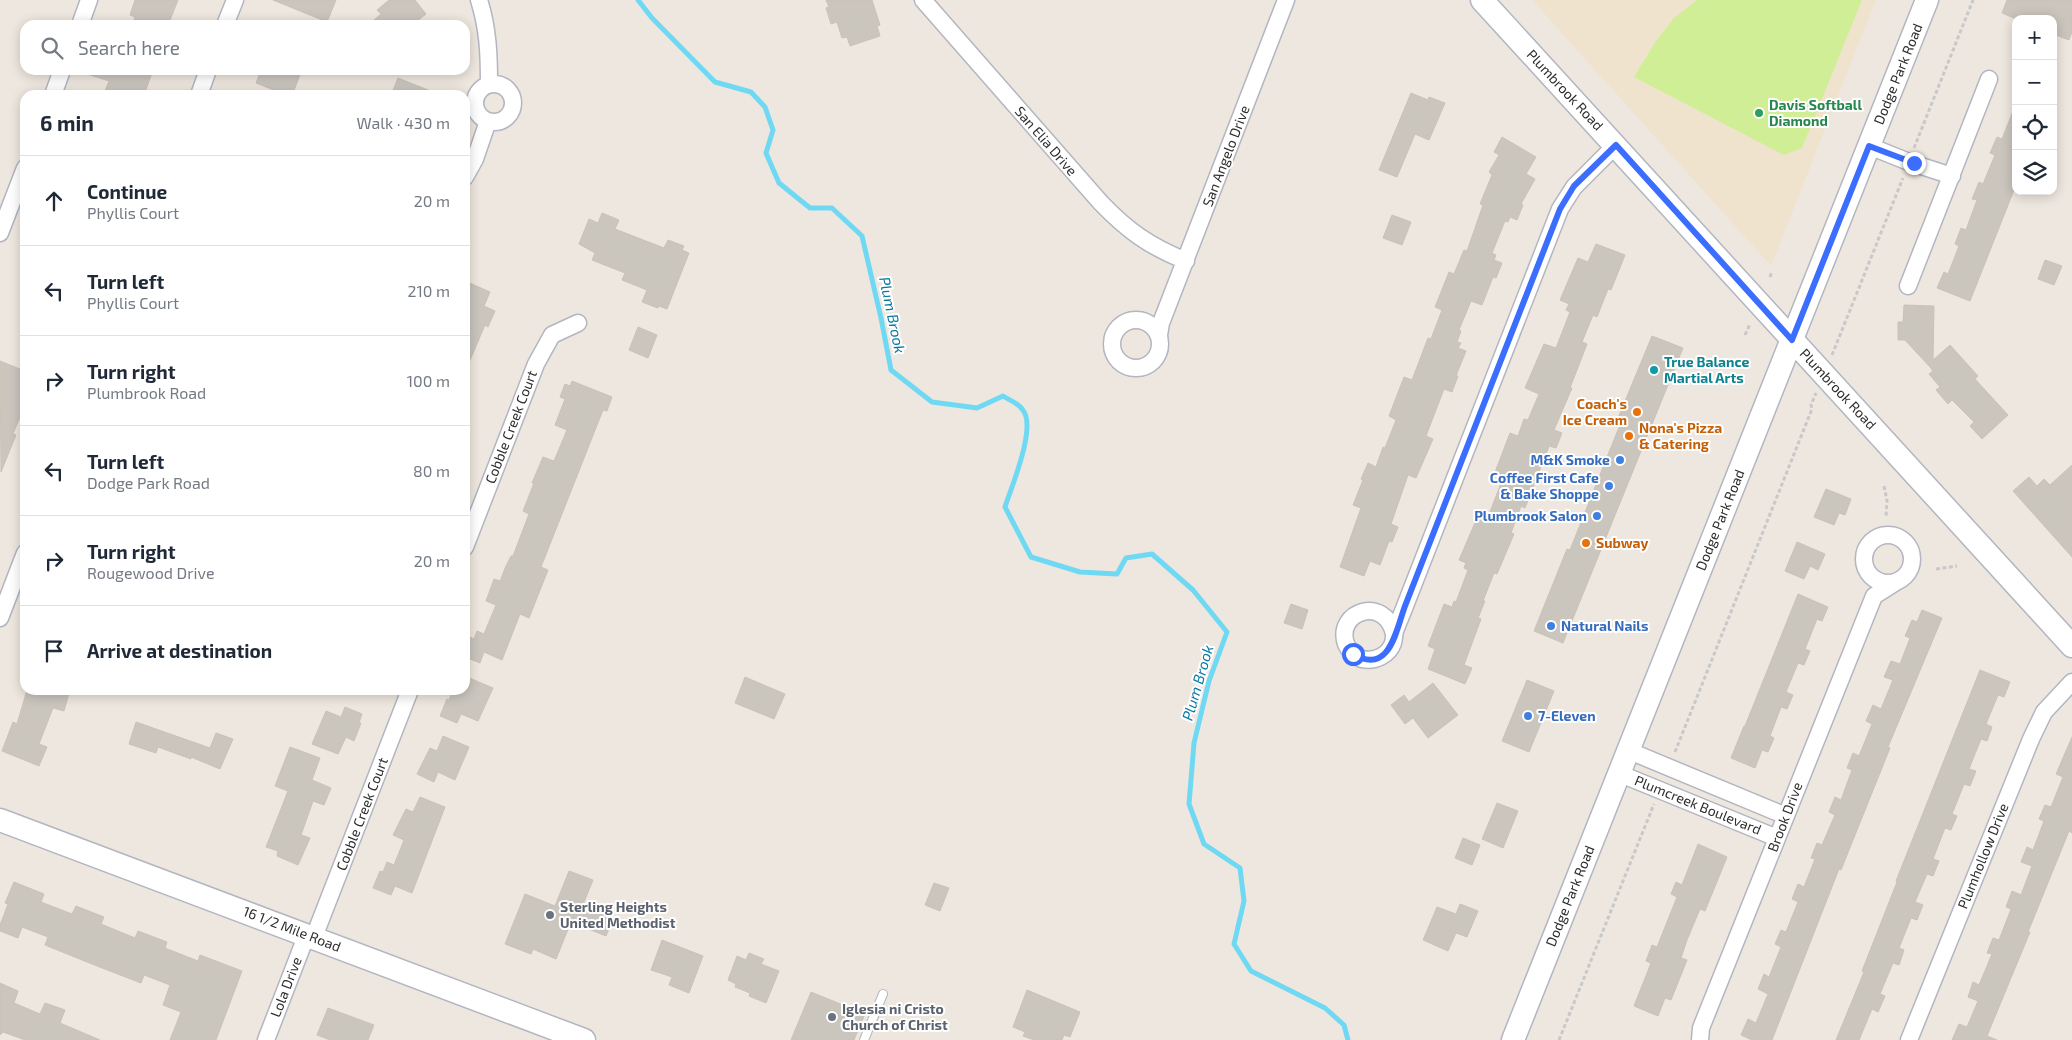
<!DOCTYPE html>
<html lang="en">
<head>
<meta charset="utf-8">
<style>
	:root { --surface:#fff; --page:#f2f2f3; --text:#1f2937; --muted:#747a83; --line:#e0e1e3 }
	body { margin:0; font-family:"Exo 2",sans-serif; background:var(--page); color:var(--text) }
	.controls { position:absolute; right:15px; top:15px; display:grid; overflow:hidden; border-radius:10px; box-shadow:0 2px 12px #0003 }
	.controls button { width:45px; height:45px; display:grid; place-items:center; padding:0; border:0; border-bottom:1px solid var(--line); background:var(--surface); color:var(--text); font:25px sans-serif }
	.stop { position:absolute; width:15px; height:15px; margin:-11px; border:4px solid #3b6eff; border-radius:50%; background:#fff }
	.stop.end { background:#3b6eff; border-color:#fff; box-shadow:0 1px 5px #0008 }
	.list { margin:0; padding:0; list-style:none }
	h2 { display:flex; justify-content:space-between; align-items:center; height:65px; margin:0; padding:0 20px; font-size:21px }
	h2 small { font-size:16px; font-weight:400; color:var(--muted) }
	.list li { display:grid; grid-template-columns:32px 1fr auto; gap:15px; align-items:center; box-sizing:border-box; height:90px; padding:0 20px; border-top:1px solid var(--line) }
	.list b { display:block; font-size:19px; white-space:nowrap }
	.list p { margin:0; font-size:16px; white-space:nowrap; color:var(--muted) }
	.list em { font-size:16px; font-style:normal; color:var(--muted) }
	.icon { flex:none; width:28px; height:28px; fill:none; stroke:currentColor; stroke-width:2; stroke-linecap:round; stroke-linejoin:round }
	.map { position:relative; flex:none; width:2072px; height:1040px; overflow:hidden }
	.search { position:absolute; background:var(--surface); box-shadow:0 2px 12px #0003; left:20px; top:20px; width:450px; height:55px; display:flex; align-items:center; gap:12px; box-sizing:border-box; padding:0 18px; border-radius:15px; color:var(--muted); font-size:19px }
	.panel { position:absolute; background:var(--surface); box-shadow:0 2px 12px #0003; left:20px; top:90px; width:450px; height:605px; border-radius:15px }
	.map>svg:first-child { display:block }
	.education { fill:#f0e3ce }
	.pitch { fill:#cfee96 }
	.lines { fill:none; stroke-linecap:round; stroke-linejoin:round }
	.stream { stroke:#6fd9f3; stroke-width:5 }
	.building { fill:#cac5bd; stroke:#cac2b8 }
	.lane-casing { stroke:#b3b6c0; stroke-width:10 }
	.street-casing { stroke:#b3b6c0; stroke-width:19 }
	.secondary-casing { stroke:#b3b6c0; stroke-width:25 }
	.path { stroke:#c8c8c8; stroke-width:3; stroke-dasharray:4 2.5; stroke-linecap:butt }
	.lane { stroke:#fff; stroke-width:8 }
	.street { stroke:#fff; stroke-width:16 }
	.secondary { stroke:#fff; stroke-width:22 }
	.route { stroke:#3b6eff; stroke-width:6 }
	.leisure-dot { fill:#2e9e5b; stroke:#fff; stroke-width:2 }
	.culture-dot { fill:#0f9aa8; stroke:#fff; stroke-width:2 }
	.food-dot { fill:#e8710a; stroke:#fff; stroke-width:2 }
	.shop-dot { fill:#3f7fe0; stroke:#fff; stroke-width:2 }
	.worship-dot { fill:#6b7280; stroke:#fff; stroke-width:2 }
	.labels { text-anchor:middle; stroke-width:4; stroke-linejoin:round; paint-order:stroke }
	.street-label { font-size:14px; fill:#2d2d2d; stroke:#fff }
	.leisure-label { font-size:14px; font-weight:bold; fill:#27864d; stroke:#fff; text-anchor:start }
	.culture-label { font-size:14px; font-weight:bold; fill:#0d838f; stroke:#fff; text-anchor:start }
	.food-label { font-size:14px; font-weight:bold; fill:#c56008; stroke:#fff; text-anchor:start }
	.shop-label { font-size:14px; font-weight:bold; fill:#366cbe; stroke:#fff; text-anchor:end }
	.worship-label { font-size:14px; font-weight:bold; fill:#5b616d; stroke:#fff; text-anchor:start }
	.water-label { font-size:15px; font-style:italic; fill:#097aa4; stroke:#fff }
</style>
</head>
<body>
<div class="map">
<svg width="2072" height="1040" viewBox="0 0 2072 1040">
	<rect width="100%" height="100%" fill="#eee7df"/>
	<path class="education" d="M1532 0H1876L1771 266Z"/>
	<path class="pitch" d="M1697 0H1862L1802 148 1784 155 1634 77 1656 41 1674 18Z"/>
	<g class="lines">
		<path class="stream" d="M638 0 652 18 715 82 751 92 765 107 773 130 766 153 779 183 810 208H832L862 236 881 318 891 370 932 402 977 408 1003 396C1009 400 1018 403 1022 409 1038 425 1011 488 1005 507L1031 557 1080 572 1117 574 1126 558 1152 554 1193 590 1227 632 1209 681 1194 743 1189 804 1204 844 1240 868 1244 901 1234 944 1251 971 1325 1008 1344 1025 1348 1040"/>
	</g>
	<path class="building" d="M135 0H178L168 25H132L135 17 130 15Z
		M273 0H336L327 22Z
		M389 0H415L426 14 412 25H368L381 14 377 10Z
		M826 0H872L880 25 877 26 880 36 850 46 847 37 842 38 837 22 831 24 826 8 829 7Z
		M2007 0H2072V32L2069 40 2053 34V19H2016L2002 13Z
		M85 70H153L144 95H116L105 91 109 81 84 73Z
		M261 70H302L292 95H286L256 83Z
		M398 78 438 94V95H391Z
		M1411 93 1428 100 1429 97 1445 103 1429 140 1415 134 1397 177 1379 170Z
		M2015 106 2016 185 1970 301 1937 288 1944 272 1948 274 1959 246 1955 244 1961 228 1966 230 1977 200 1972 199 1979 182 1983 184 1995 155 1990 153 1997 137 2002 139Z
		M1502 137 1536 157 1526 174 1535 179 1521 204 1523 205 1517 220 1510 217 1508 222 1505 221 1492 253 1496 255 1494 260 1502 263 1496 278 1493 277 1482 305 1471 301 1459 330 1461 331 1457 342 1461 343 1458 348 1466 351 1456 376H1458L1452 392 1444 389 1426 436 1433 439 1416 478 1408 475 1391 524 1398 527 1392 542 1389 541 1380 565 1370 561 1364 576 1340 567 1361 508 1353 505 1363 480 1361 479 1368 463 1376 467 1383 447 1385 448 1396 420 1389 416 1404 377 1412 380 1428 338 1431 339 1442 310 1435 307 1449 272 1454 274 1464 250 1467 251 1483 205 1480 204 1492 175 1489 172 1499 155 1494 152Z
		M602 213 619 220 615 229 664 248 668 240 684 246 682 250 689 253 667 309 659 306 658 308 642 302 647 290 622 280 625 273 592 260 595 253 579 244 589 219 598 223Z
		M1392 215 1411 222 1402 245 1383 238Z
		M1596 244 1625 255 1611 290 1608 289 1597 317 1593 315 1582 342 1587 344 1570 388H1572L1554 430 1562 433 1556 448 1549 446 1525 508 1521 506 1511 533 1514 534 1508 548 1497 574 1494 573 1483 601H1485L1478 618 1481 619 1464 665 1472 668 1465 684 1428 669 1435 649 1428 646 1444 604 1452 607 1454 601 1456 602 1468 570 1464 568 1466 563 1459 560 1477 518 1484 521 1486 516 1488 517 1503 478 1494 475 1510 433 1518 436 1524 419 1528 420 1539 394 1525 388 1544 344 1556 348 1570 312 1566 310 1569 304 1560 300 1578 258 1588 262Z
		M2045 260 2062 266 2054 285 2038 279Z
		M465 281 490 292 484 306 495 311 488 327 485 325 465 372Z
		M1904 305 1934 306 1933 360 1950 345 1978 376 1975 379 2008 415 1982 439 1970 426 1974 422 1952 400 1948 404 1936 390 1940 387 1929 374 1933 371 1930 367 1905 340H1898V322H1903Z
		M638 327 657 335 648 358 629 350Z
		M1652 336 1683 348 1563 643 1534 631 1567 549 1570 550 1603 467 1622 420 1618 418Z
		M0 361 25 371V405L13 434 16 435 1 472Z
		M572 381 612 397 607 411 603 410 541 567 548 570 529 618 520 614 502 660 484 652 480 663 465 657V635L474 639 477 631 484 634 496 605 486 601 494 579 500 581 506 566 511 556H513L529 514 523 511 534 483H532L543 457 554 461 567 430 555 425 565 399 560 397 565 384 570 386Z
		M2072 465V557L2013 491 2029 477 2037 486 2044 479 2050 485Z
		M1826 489 1851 499 1845 515 1839 513 1834 525 1814 517Z
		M1797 542 1825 554 1818 570 1810 566 1804 579 1785 571Z
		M1798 594 1828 607 1822 621 1817 619 1805 649 1810 651 1804 665 1798 663 1786 692 1793 695 1787 709 1781 707 1770 736 1774 738 1768 752 1762 750 1755 768 1731 758 1744 726H1745Z
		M1291 604 1308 610 1302 629 1284 623Z
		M1922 610 1942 618 1888 747 1890 748 1841 870 1839 869 1772 1040H1752L1741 1035 1748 1019 1756 1023 1768 994 1758 989 1764 974 1769 977 1781 947 1775 944 1781 930 1786 932 1798 902 1792 899 1798 884 1804 887 1815 859 1811 858 1817 843 1822 845 1835 815 1829 812 1835 797 1841 800 1852 770 1847 768 1853 753 1859 756 1872 724 1866 721 1873 705 1881 709 1893 680 1884 677 1891 661 1900 664 1910 638 1905 636 1912 620 1917 622Z
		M1980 670 2010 682 2004 697 1998 695 1986 724 1992 727 1987 741 1981 739 1969 769 1976 771 1970 786 1964 784 1952 814 1957 816 1951 830 1945 828 1933 859 1939 861 1933 876 1927 874 1915 902 1923 905 1917 920 1911 918 1899 948 1904 950 1899 965 1893 963 1880 994 1885 996 1878 1012 1872 1009 1859 1040H1836L1864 972 1862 971 1897 882 1896 881Z
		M467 677 493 688 478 721 461 714 457 723 440 716 447 699 449 700 453 690H465Z
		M745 677 785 694 774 719 735 703Z
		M1527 680 1554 691 1529 752 1502 741Z
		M1433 683 1458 715 1428 738 1413 718 1405 724 1391 705 1404 695 1409 702Z
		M27 690H70L64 711 53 708 39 744 47 747 39 766 2 751 13 722 17 724Z
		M345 707 362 714 359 723H361L354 741 346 737 338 754 312 744 326 711 341 717Z
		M136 722 210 748 216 733 233 739 220 769 191 757V759L158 747 156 753 129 744Z
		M443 736 469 747 455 780 438 772 434 782 417 774 430 748 437 751Z
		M2072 737V833L2069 831 2028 932H2030L1987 1036 1997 1040H1952L1959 1024 1967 1027 1978 1001 1968 997 1973 982 1979 985 1992 954 1987 953 1993 938 1999 940 2011 909 2006 907 2012 891 2021 895 2032 866 2021 862 2027 847 2033 850 2044 821 2039 819 2045 805 2051 807 2063 777 2056 774Z
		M290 747 320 758 312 780 331 788 324 805 313 801 301 835 310 838 298 865 277 856 278 851 266 847 288 791 275 786Z
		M420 797 445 807 412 893 395 886 391 895 373 888 380 871 383 872 387 862 394 865 404 840 393 835 406 809 413 812Z
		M1497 803 1518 811 1503 848 1482 839Z
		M1463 838 1480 845 1472 865 1455 858Z
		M1698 844 1727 857 1705 911 1700 909 1687 940 1681 958 1687 960 1671 1000 1665 998 1658 1016 1634 1006 1651 963 1646 961 1652 945 1657 947 1677 897 1671 894 1676 882 1682 885Z
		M569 871 593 880 582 907 613 919 606 936 571 922 556 959 533 949 531 954 505 944 525 894 555 906Z
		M14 882 44 894 41 902 72 914 76 906 104 917 101 924 135 938 138 931 167 942 165 948 198 961 200 955 242 971 216 1040H170L181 1012 163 1005 170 985 144 975 141 983 97 966 45 945 48 937 22 927 18 938 0 931V925L8 904 5 903Z
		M934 883 949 888 940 911 925 905Z
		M1460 904 1478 911 1467 937 1456 933 1448 951 1423 940 1437 907 1456 914Z
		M662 940 703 956 689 993 669 985 672 977 651 970Z
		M749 953 764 959 761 964 779 971 766 1003 749 996 750 993 735 987 736 984 728 980 737 956 746 960Z
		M0 983 18 991 14 1003 40 1014 45 1003 65 1010 60 1023 100 1040H25L3 1032 0 1035Z
		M1027 990 1080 1012 1070 1037 1064 1035 1062 1040H1034L1023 1036 1025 1032 1013 1027Z
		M811 992 865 1014 854 1040H791Z
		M328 1008 374 1025 368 1040H330L317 1035Z"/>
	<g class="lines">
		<defs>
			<path id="lane" d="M864 1040 883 994"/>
			<path id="street" d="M479 0C488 28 489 55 489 83
				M923 0 1101 203C1128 231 1149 246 1186 261
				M80 25 89 0
				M225 25 235 0
				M475 103a19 19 0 1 1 38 0a19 19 0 1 1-38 0Z
				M53 95 62 70
				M199 95 208 70
				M1869 146 1909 162 1952 176
				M465 177 475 159 488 121
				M0 233 25 168
				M1908 286 1989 79
				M1112 344a24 24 0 1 1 48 0a24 24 0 1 1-48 0Z
				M1159 335 1161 323 1286 0
				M1864 559a24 24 0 1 1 48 0a24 24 0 1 1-48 0Z
				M465 547 536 364 552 335 578 323
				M0 618 25 553
				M1394 634C1385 595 1335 611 1346 644 1349 651 1355 657 1362 659 1375 662 1389 655 1393 643 1394 639 1394 635 1395 631 1398 623 1402 614 1405 606L1560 209 1574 187 1616 145
				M1627 750 1786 816
				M1618 773 1777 838
				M314 937 410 690
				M266 1040 307 934
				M1700 1040 1701 1028 1874 596 1896 582
				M1909 1040 2031 739 2044 712 2072 682"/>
			<path id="secondary" d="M1482 0 2072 646
				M0 820 584 1040
				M1513 1040 1927 0"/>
		</defs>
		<use href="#lane" class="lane-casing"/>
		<use href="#street" class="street-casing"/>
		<use href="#secondary" class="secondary-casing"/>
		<path class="path" d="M1914 148 1973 0
			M1770 277 1772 271
			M1745 335 1750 324
			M1832 355 1903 178
			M1884 486 1887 501 1886 516
			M1936 569 1957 566
			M1675 752 1812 409 1811 405 1816 393
			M1559 1040 1654 804"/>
		<use href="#lane" class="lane"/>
		<use href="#street" class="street"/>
		<use href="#secondary" class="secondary"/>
	</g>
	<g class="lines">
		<path class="route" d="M1353 654C1390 676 1396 630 1405 606L1560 209 1574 186 1616 145 1792 340 1869 146 1914 163"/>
	</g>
	<circle class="leisure-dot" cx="1759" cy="113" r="5"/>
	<circle class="culture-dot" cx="1654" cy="370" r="5"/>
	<g class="food-dot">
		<circle cx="1637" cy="412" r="5"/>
		<circle cx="1629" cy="436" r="5"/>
		<circle cx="1586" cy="543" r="5"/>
	</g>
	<g class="shop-dot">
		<circle cx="1620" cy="460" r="5"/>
		<circle cx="1609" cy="486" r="5"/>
		<circle cx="1597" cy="516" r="5"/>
		<circle cx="1551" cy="626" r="5"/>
		<circle cx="1528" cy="716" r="5"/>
	</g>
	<g class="worship-dot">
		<circle cx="550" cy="915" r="5"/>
		<circle cx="832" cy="1017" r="5"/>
	</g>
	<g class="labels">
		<g class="street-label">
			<text transform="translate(1898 74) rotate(-68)" y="5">Dodge Park Road</text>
			<text transform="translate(1565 90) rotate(47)" y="5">Plumbrook Road</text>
			<text transform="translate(1046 141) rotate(49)" y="5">San Elia Drive</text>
			<text transform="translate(1226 156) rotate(-69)" y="5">San Angelo Drive</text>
			<text transform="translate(1838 389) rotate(47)" y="5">Plumbrook Road</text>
			<text transform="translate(511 427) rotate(-69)" y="5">Cobble Creek Court</text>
			<text transform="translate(1720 520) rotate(-68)" y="5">Dodge Park Road</text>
			<text transform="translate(1698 805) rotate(22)" y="5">Plumcreek Boulevard</text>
			<text transform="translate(362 814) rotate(-69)" y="5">Cobble Creek Court</text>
			<text transform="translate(1785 817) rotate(-69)" y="5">Brook Drive</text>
			<text transform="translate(1983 856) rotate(-68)" y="5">Plumhollow Drive</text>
			<text transform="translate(1570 896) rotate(-68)" y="5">Dodge Park Road</text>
			<text transform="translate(292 929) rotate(21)" y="5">16 1/2 Mile Road</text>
			<text transform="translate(286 987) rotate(-69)" y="5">Lola Drive</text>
		</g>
		<g class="leisure-label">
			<text x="1769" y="110">Davis Softball<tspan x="1769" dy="16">Diamond</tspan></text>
		</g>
		<g class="culture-label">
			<text x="1664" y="367">True Balance<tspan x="1664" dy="16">Martial Arts</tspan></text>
		</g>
		<g class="food-label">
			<text x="1627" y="409" text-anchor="end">Coach's<tspan x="1627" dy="16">Ice Cream</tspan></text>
			<text x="1639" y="433">Nona's Pizza<tspan x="1639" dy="16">&amp; Catering</tspan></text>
			<text x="1596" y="548">Subway</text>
		</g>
		<g class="shop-label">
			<text x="1610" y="465">M&amp;K Smoke</text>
			<text x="1599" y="483">Coffee First Cafe<tspan x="1599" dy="16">&amp; Bake Shoppe</tspan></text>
			<text x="1587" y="521">Plumbrook Salon</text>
			<text x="1561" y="631" text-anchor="start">Natural Nails</text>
			<text x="1538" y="721" text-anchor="start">7-Eleven</text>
		</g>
		<g class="worship-label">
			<text x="560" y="912">Sterling Heights<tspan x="560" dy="16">United Methodist</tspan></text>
			<text x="842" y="1014">Iglesia ni Cristo<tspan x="842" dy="16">Church of Christ</tspan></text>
		</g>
		<g class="water-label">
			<text transform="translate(892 315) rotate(78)" y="5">Plum Brook</text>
			<text transform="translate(1198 683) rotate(-74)" y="5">Plum Brook</text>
		</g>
	</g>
</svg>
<div class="controls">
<button>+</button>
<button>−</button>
<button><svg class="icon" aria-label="locate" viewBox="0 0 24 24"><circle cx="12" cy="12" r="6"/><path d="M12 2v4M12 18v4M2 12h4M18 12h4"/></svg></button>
<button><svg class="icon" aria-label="layers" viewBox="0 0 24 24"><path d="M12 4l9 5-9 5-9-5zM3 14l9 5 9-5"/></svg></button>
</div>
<div class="stop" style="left:1353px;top:654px"></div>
<div class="stop end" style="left:1914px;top:163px"></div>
<div class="search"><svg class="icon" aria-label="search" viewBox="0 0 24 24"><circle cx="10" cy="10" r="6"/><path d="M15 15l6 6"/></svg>Search here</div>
<section class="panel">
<h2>6 min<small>Walk · 430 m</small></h2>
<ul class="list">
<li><svg class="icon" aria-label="ahead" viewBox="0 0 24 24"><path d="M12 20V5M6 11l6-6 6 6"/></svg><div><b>Continue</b><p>Phyllis Court</p></div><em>20 m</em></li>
<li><svg class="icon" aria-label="left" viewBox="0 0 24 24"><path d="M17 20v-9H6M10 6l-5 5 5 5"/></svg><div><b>Turn left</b><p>Phyllis Court</p></div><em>210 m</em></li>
<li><svg class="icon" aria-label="right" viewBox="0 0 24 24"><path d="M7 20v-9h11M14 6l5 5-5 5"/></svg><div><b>Turn right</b><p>Plumbrook Road</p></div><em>100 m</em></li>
<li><svg class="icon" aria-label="left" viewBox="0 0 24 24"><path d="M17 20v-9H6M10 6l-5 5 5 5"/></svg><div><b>Turn left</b><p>Dodge Park Road</p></div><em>80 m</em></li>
<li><svg class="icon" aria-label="right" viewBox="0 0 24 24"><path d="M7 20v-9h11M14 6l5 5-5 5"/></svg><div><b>Turn right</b><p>Rougewood Drive</p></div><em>20 m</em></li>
<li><svg class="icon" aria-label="arrive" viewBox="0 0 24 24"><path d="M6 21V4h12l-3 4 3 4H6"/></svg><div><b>Arrive at destination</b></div></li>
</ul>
</section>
</div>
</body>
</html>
